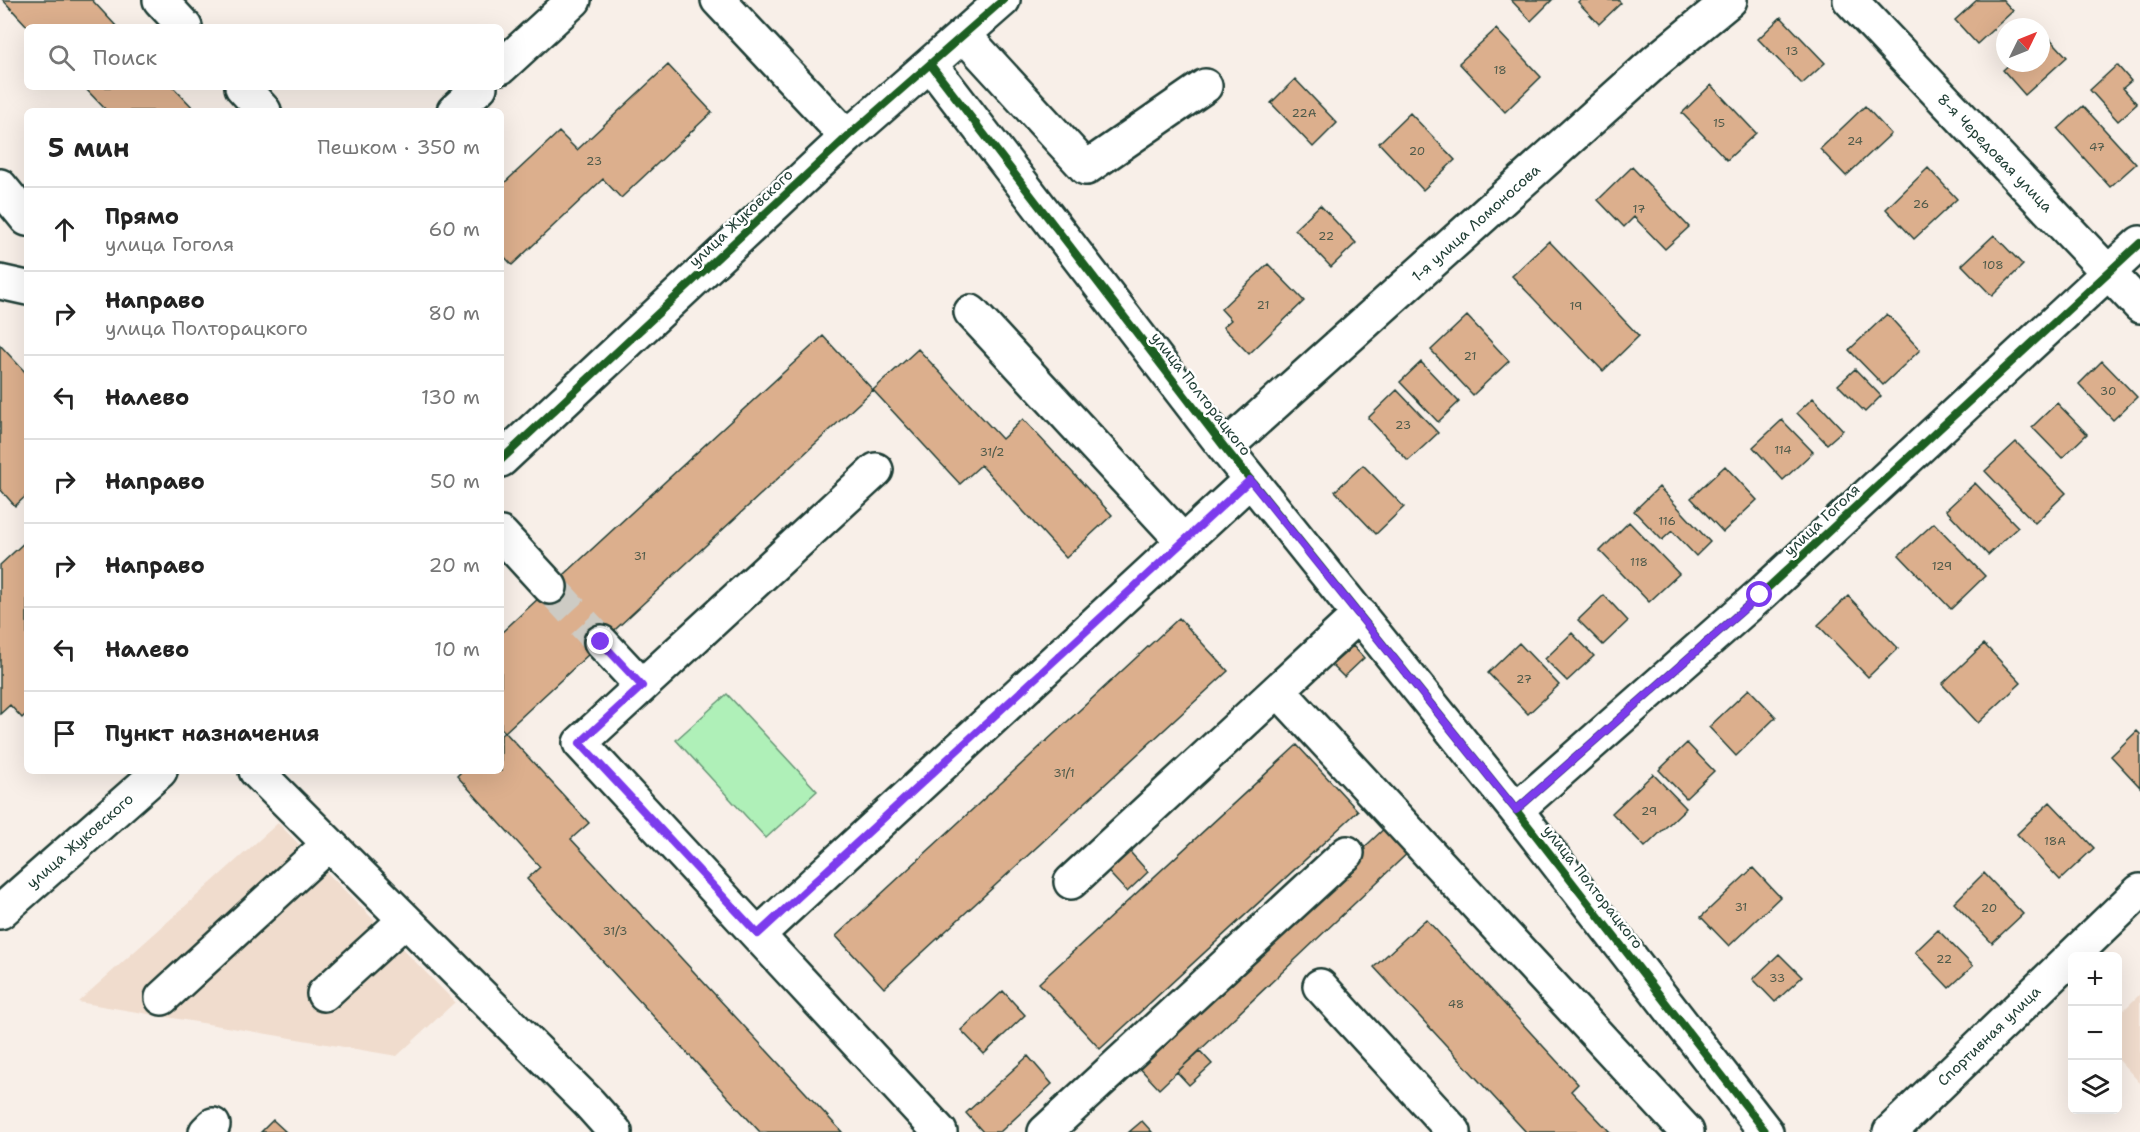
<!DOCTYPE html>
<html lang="ru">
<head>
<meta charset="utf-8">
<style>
	:root { --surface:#fff; --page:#f2f2f2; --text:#222; --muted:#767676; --line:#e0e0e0 }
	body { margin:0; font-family:"Shantell Sans",sans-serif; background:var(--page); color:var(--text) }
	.controls { position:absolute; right:18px; bottom:18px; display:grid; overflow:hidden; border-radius:9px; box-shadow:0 6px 24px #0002 }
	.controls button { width:54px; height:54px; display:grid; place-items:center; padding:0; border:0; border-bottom:2px solid var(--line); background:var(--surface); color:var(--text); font:30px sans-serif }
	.compass { position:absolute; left:1996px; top:18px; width:54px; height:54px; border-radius:50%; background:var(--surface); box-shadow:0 6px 24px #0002; rotate:47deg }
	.stop { position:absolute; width:18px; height:18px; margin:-14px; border:4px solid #7c3aed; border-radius:50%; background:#fff }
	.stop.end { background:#7c3aed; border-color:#fff; box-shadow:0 2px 6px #0008 }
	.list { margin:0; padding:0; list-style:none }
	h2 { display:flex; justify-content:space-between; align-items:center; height:78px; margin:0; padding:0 24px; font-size:26px }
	h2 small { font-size:20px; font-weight:400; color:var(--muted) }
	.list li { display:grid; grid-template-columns:39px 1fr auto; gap:18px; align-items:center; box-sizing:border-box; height:84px; padding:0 24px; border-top:2px solid var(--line) }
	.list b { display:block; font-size:22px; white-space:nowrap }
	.list p { margin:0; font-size:20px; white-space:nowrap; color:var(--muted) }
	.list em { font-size:20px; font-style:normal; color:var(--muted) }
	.icon { flex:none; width:33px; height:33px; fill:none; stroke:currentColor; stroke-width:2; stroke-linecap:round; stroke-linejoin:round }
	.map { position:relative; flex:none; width:2140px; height:1132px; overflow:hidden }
	.search { position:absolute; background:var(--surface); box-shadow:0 6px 24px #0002; left:24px; top:24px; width:480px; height:66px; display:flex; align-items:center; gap:15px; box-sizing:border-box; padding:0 21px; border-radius:9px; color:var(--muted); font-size:22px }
	.panel { position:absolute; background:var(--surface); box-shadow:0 6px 24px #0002; left:24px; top:108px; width:480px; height:666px; border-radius:9px }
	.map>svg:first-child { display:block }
	.built { fill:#f0dccd }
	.green { fill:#aff0b8; stroke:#679676; stroke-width:1.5 }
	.building { fill:#dcaf8d; stroke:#1f3d34; stroke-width:1.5 }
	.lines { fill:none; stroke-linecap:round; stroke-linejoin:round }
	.minor-tunnel { stroke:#cdcbc4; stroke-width:33; stroke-dasharray:33 16; stroke-linecap:butt }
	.minor-casing { stroke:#1f3d34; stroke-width:38 }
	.minor { stroke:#fff; stroke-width:33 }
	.cycleway-casing { stroke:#fff; stroke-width:11 }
	.cycleway { stroke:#1b5e20; stroke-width:8 }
	.route { stroke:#7c3aed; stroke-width:8 }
	.labels { text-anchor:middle; stroke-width:5; stroke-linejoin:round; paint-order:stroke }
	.number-label { font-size:12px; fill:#4e5a4a }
	.street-label { font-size:15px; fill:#1f3d34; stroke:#fff }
</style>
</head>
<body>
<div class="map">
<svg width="2140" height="1132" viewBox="0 0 2140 1132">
	<rect width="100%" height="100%" fill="#f8efe8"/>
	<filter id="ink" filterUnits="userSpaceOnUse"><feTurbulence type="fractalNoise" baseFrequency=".0167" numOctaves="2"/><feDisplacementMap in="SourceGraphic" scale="12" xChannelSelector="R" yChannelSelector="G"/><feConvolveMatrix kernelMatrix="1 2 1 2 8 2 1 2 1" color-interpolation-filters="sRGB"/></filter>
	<g filter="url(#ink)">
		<path class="built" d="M278 823 455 1002 397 1056 78 1002Z
			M2140 994V1083L2118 1059V1016Z"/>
		<path class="green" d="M727 694 817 791 766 838 676 740Z"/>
		<path class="building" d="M3 0H92L117 27H28Z
			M1511 0H1552L1531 21Z
			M1580 0H1618L1621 3 1599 24 1578 2Z
			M1977 0H2003L2013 11 1977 44 1955 20Z
			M1781 17 1825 63 1802 84 1758 39Z
			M1496 29 1541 77 1505 112 1459 63Z
			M2044 32 2067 57 2025 95 2003 70 2011 63H2041V35Z
			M668 65 712 112 621 198 603 179 512 265 501 253V186L559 132 577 150Z
			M2117 65 2131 81 2123 88 2137 104 2118 121 2090 90Z
			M1295 79 1337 123 1313 147 1271 103Z
			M1711 85 1756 133 1727 160 1682 113Z
			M84 87H173L196 111H107Z
			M1865 106 1891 134 1846 176 1820 149Z
			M2083 106 2136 164 2110 187 2058 129Z
			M1410 113 1455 160 1423 190 1379 143Z
			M1632 167 1689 227 1665 249 1634 217 1624 227 1598 200Z
			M1928 168 1957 199 1914 239 1886 209Z
			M1320 205 1356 243 1331 267 1295 229Z
			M1994 235 2023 265 1992 296 1962 265Z
			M1549 241 1639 336 1603 371 1512 276Z
			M1268 264 1304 301 1249 354 1223 327 1231 320 1221 309Z
			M1887 314 1920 350 1883 385 1849 350Z
			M1467 316 1509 361 1473 395 1431 350Z
			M823 336 873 390 505 732 501 728V633Z
			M0 345 27 374V495L15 506 0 489Z
			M918 349 1002 439 1023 419 1112 515 1066 558 981 465 960 484 873 390Z
			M2102 361 2137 397 2113 420 2079 384Z
			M1421 362 1459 402 1438 422 1400 382Z
			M1855 369 1881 396 1865 412 1838 385Z
			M1397 390 1438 433 1408 461 1368 418Z
			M1813 398 1843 430 1827 444 1797 413Z
			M2057 403 2087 434 2062 458 2032 427Z
			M1782 420 1813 452 1783 480 1753 447Z
			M2016 442 2066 493 2035 523 1985 471Z
			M1363 465 1404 507 1376 534 1335 491Z
			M1725 466 1757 500 1723 532 1691 498Z
			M1975 483 2018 527 1988 555 1946 510Z
			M1659 487 1710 542 1696 556 1672 531 1662 540 1634 511Z
			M1629 522 1679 574 1649 602 1600 551Z
			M1934 523 1985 576 1951 609 1899 555Z
			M27 540V713L22 718 10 705 0 714V565Z
			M1604 595 1628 621 1603 645 1578 620Z
			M1848 596 1898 648 1868 677 1818 625Z
			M1179 618 1228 671 884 988 836 936Z
			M1572 633 1594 656 1567 681 1545 659Z
			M1519 643 1559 685 1528 714 1488 673Z
			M1984 644 2021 683 1978 723 1942 684Z
			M1353 646 1364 658 1344 677 1332 665Z
			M1749 689 1776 717 1736 756 1709 727Z
			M2137 731 2140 734V787L2111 756Z
			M505 732 589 823 571 839 842 1132H760L527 879 540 867 457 776 462 771H501V735Z
			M1687 743 1714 771 1686 798 1659 770Z
			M1297 745 1358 811 1100 1049 1039 983Z
			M1653 774 1686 808 1645 847 1612 813Z
			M2050 802 2094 848 2060 880 2017 834Z
			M1390 823 1413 848 1159 1089 1136 1064Z
			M1122 843 1148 872 1127 892 1100 863Z
			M1753 868 1780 897 1729 946 1701 917Z
			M1984 873 2023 914 1992 943 1954 903Z
			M1426 919 1578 1084 1571 1091 1610 1132H1526L1374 967Z
			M1938 930 1973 966 1949 988 1915 952Z
			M1779 954 1802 977 1775 1002 1753 979Z
			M1003 991 1025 1015 984 1054 961 1030Z
			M1200 1051 1212 1064 1189 1085 1177 1072Z
			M1028 1056 1052 1084 1000 1132H983L966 1113Z
			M273 1120 286 1132H261Z
			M1142 1121 1152 1132H1129Z"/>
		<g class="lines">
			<path class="minor-tunnel" d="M550 587 601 642"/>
			<defs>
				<path id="minor" d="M160 0 185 27
					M718 0 847 137
					M1850 0 2140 306
					M964 35 1086 168 1205 86
					M930 64 1225 448 1516 810 1766 1132
					M501 67 574 0
					M242 87 264 111
					M454 111 480 87
					M0 186 27 219
					M0 282 27 288
					M971 312 1183 541
					M1225 448 1657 60 1730 0
					M501 460 847 137 1003 0
					M876 470 580 743 940 1132
					M501 534 550 587
					M601 642 642 686
					M1278 690 1687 1132
					M256 771 589 1103 615 1132
					M1516 810 1760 595 2140 243
					M1071 882 1360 614
					M0 912 160 771
					M758 935 1250 480
					M1320 986 1454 1132
					M324 994 405 920
					M162 998 329 844
					M206 1132 213 1125
					M1045 1132 1347 853
					M1890 1132 2140 891"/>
			</defs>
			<use href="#minor" class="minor-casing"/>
			<use href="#minor" class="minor"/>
			<defs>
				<path id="cycleway" d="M930 64 1225 448 1516 810 1766 1132
					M501 460 847 137 1003 0
					M1516 810 1760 595 2140 243"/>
			</defs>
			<use href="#cycleway" class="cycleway-casing"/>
			<use href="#cycleway" class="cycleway"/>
		</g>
	</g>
	<g class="lines" filter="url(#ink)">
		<path class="route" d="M601 642 642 686 580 743 758 934 1250 480 1516 810 1760 595"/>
	</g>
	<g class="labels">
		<g class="number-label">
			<text x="1792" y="55">13</text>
			<text x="1500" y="74">18</text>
			<text x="1304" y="117">22А</text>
			<text x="1719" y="127">15</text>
			<text x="1855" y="145">24</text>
			<text x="2097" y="151">47</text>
			<text x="1417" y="155">20</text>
			<text x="594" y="165">23</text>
			<text x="1921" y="208">26</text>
			<text x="1639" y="213">17</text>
			<text x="1326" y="240">22</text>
			<text x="1993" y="269">108</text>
			<text x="1263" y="309">21</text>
			<text x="1576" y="310">19</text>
			<text x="1470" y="360">21</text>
			<text x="2108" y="395">30</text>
			<text x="1403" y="429">23</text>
			<text x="1783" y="454">114</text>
			<text x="992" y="456">31/2</text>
			<text x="1667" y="525">116</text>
			<text x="640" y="560">31</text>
			<text x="1639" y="566">118</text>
			<text x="1942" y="570">129</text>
			<text x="1524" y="683">27</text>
			<text x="1064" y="777">31/1</text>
			<text x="1649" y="815">29</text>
			<text x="2055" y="845">18А</text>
			<text x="1741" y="911">31</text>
			<text x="1989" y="912">20</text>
			<text x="615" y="935">31/3</text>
			<text x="1944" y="963">22</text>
			<text x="1777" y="982">33</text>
			<text x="1456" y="1008">48</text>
		</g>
		<g class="street-label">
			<text transform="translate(1995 153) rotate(46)" y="5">8-я Чередовая улица</text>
			<text transform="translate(741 218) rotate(-43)" y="5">улица Жуковского</text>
			<text transform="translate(1476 223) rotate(-42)" y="5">1-я улица Ломоносова</text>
			<text transform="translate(1201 394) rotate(52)" y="5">улица Полторацкого</text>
			<text transform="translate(1822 520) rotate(-43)" y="5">улица Гоголя</text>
			<text transform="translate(80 841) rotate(-41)" y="5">улица Жуковского</text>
			<text transform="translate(1593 887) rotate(52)" y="5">улица Полторацкого</text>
			<text transform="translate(1989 1036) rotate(-44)" y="5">Спортивная улица</text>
		</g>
	</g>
</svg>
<div class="controls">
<button>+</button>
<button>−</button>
<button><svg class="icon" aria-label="layers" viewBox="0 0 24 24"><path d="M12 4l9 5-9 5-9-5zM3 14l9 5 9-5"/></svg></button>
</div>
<svg class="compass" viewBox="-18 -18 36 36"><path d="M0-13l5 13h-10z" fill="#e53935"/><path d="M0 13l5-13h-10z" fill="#767676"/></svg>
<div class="stop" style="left:1760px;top:595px"></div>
<div class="stop end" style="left:601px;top:642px"></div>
<div class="search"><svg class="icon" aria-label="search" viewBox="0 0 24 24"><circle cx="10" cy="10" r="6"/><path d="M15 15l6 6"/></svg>Поиск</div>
<section class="panel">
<h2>5 мин<small>Пешком · 350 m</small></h2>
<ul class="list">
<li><svg class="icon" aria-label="ahead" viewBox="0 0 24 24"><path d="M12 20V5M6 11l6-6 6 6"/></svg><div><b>Прямо</b><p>улица Гоголя</p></div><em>60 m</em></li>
<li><svg class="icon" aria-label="right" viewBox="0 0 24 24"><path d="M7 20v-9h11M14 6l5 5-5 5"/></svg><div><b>Направо</b><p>улица Полторацкого</p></div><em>80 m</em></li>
<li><svg class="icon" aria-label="left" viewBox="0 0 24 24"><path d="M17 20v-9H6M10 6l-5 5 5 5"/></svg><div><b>Налево</b></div><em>130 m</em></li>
<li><svg class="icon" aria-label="right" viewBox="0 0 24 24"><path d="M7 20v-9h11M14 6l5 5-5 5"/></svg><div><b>Направо</b></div><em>50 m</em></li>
<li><svg class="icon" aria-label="right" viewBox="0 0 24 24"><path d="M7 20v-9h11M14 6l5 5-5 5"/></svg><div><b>Направо</b></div><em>20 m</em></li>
<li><svg class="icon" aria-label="left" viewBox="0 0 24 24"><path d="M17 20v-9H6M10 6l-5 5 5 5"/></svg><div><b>Налево</b></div><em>10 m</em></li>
<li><svg class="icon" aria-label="arrive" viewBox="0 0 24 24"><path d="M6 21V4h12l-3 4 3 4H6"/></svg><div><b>Пункт назначения</b></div></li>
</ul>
</section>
</div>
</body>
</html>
